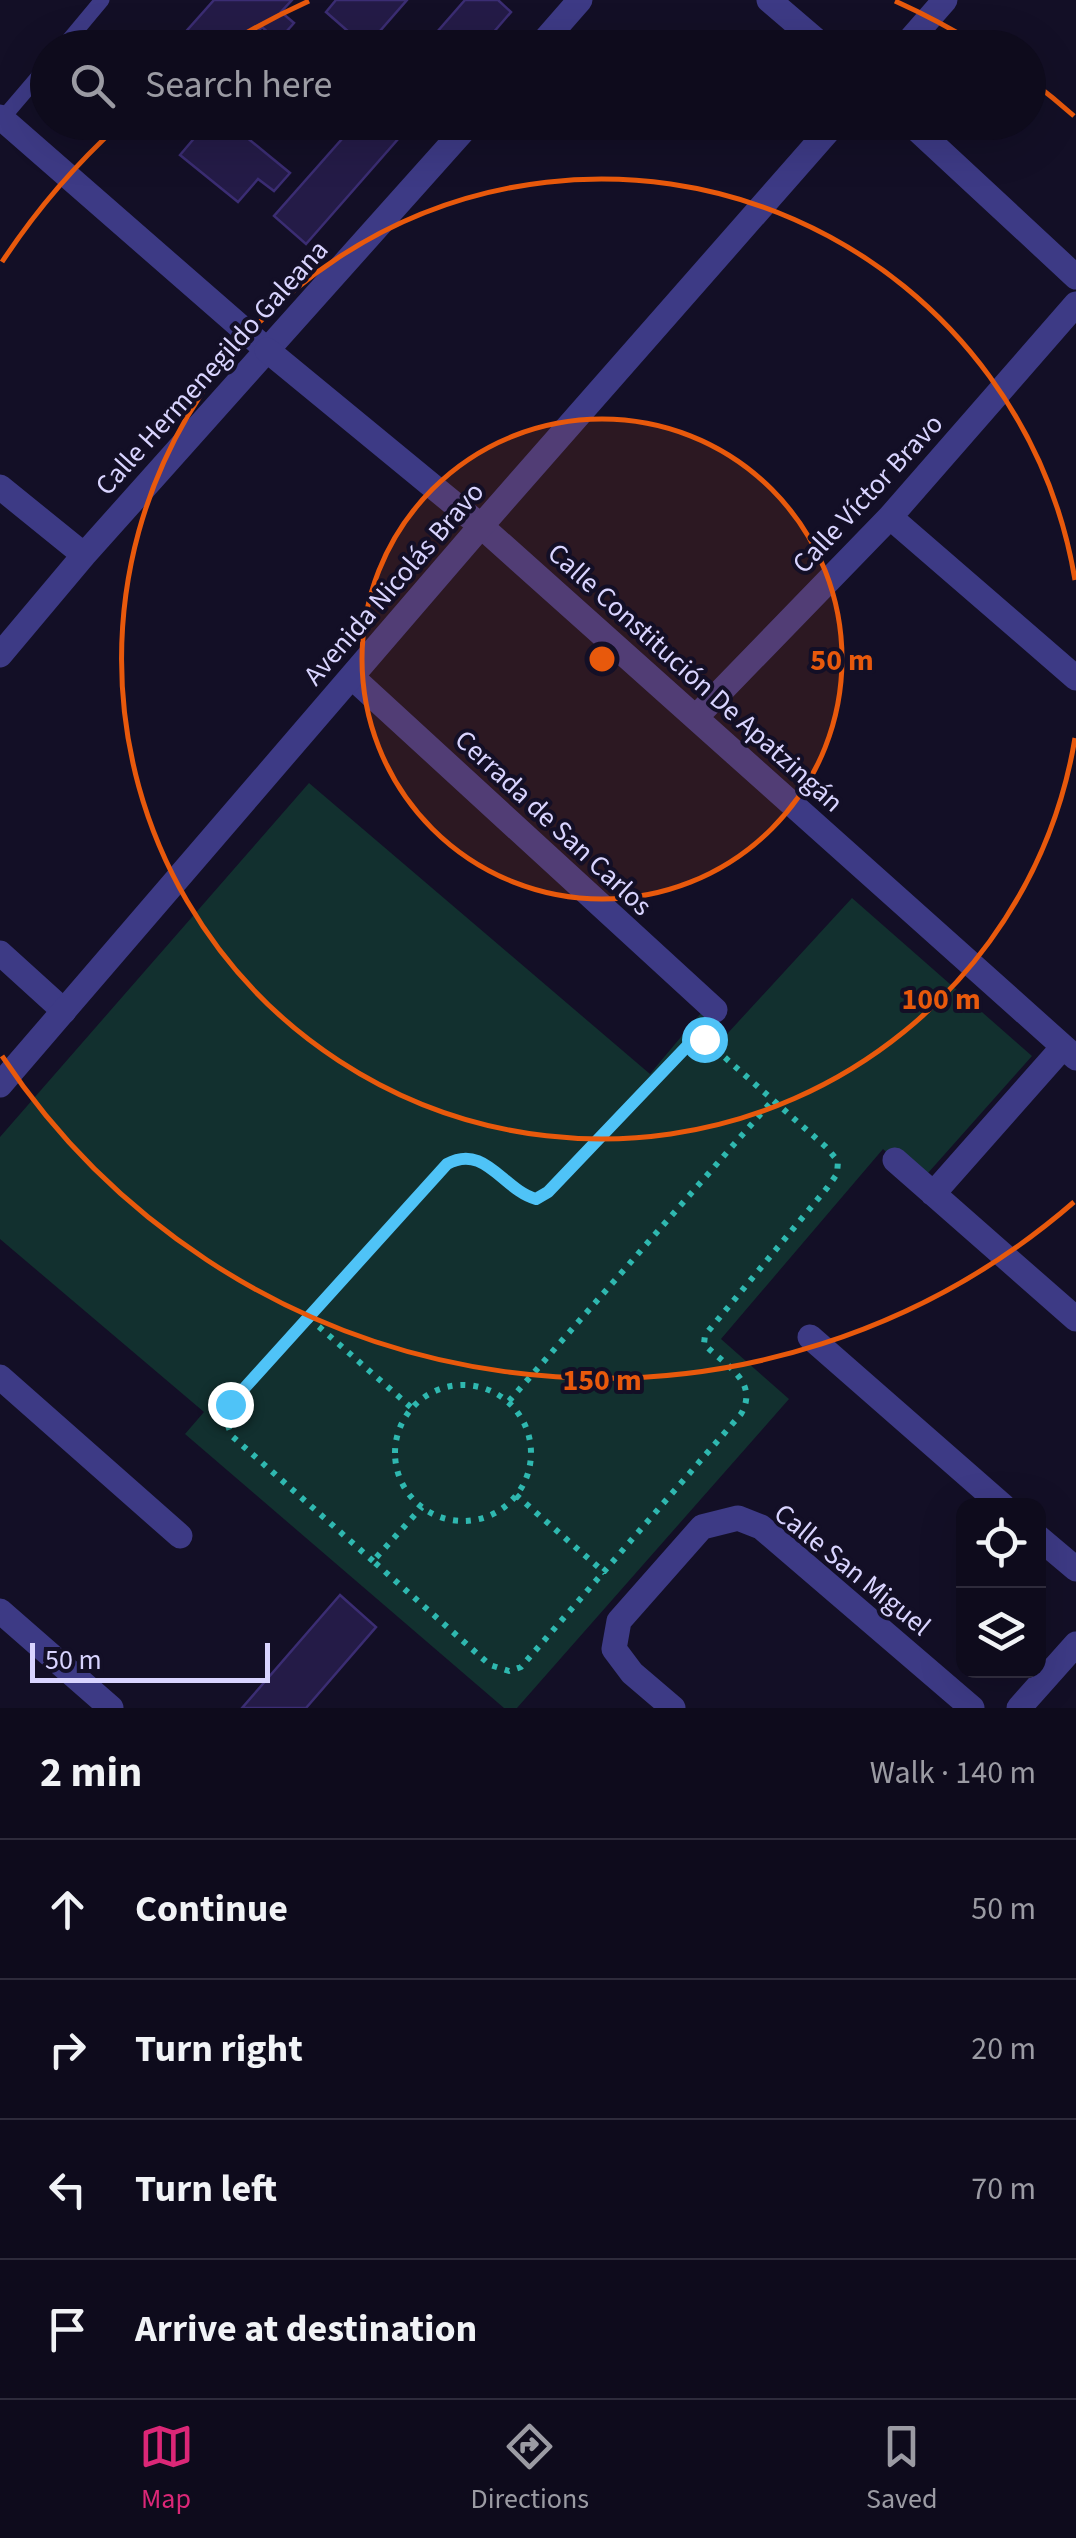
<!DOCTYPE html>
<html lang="en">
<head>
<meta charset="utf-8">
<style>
	:root { --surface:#0e0b1c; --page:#171425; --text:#f1f3f6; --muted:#9b9ba3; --line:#2e2b3b; --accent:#db2777 }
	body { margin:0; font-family:"Source Sans 3",sans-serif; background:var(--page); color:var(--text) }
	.controls { position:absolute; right:30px; bottom:30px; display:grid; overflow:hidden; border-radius:20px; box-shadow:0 10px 40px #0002 }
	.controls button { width:90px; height:90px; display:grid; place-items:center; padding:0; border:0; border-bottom:2px solid var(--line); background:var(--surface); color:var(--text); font:50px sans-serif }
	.scale { position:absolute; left:30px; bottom:25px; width:240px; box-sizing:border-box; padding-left:10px; border:5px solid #d9d4ff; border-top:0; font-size:28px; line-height:35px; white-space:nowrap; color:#d9d4ff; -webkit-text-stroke:8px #130f26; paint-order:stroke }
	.stop { position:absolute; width:30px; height:30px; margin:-22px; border:8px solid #4fc3f7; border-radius:50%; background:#fff }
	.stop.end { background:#4fc3f7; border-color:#fff; box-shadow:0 2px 10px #0008 }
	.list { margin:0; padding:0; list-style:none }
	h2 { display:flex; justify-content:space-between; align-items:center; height:130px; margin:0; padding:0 40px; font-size:42px }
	h2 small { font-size:32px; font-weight:400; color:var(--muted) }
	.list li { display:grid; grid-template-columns:65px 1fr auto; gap:30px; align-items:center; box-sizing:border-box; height:140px; padding:0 40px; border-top:2px solid var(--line) }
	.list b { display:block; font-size:38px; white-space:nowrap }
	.list em { font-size:32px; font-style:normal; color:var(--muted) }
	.icon { flex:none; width:55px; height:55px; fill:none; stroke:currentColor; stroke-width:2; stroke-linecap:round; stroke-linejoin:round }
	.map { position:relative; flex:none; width:1076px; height:1708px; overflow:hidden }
	.search { position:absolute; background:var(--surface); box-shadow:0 10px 40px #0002; left:30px; right:30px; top:30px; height:110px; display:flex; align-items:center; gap:25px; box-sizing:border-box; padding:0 35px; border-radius:55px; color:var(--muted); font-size:38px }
	.sheet { height:690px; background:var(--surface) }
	nav { display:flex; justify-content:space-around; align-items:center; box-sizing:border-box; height:140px; border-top:2px solid var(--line); background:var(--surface); font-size:28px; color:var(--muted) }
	nav a { display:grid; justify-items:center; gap:5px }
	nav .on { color:var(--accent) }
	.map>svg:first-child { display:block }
	.green { fill:#12302f }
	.building { fill:#241b47; stroke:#3b2d73; stroke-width:2.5 }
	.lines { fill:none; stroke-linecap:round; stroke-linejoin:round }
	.path { stroke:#2fb8b0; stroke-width:6; stroke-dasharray:5 8; stroke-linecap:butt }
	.service { stroke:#3d3a85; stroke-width:15 }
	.minor { stroke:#3d3a85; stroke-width:25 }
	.tertiary { stroke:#3d3a85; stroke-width:25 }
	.route { stroke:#4fc3f7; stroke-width:12 }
	.ring { fill:none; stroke:#e8590c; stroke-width:5 }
	.labels { text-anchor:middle; stroke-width:8; stroke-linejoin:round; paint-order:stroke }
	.street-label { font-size:28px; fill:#d9d4ff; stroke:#130f26 }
	.centre { fill:#e8590c; stroke:#130f26; stroke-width:5 }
	.ring-label { font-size:30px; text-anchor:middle; font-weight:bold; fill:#e8590c; stroke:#130f26; stroke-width:8; stroke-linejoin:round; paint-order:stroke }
</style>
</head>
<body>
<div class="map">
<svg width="1076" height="1708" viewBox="0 0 1076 1708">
	<rect width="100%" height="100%" fill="#130f26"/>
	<path class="green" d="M309 783 650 1074 701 1013 727 1034 852 898 1032 1056 920 1182 883 1149 721 1339 789 1399 517 1708H504L185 1434 204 1412 0 1239V1137Z"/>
	<path class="building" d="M214 0H292L281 12 294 23 278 41 262 27 244 48H195L182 36Z
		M336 0H407L366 47 326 12Z
		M465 0H498L511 12 480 48H423Z
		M208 122H228L290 173 274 191 258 179 238 202 180 155Z
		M357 122H413L306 244 274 216Z
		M340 1595 376 1627 306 1708H242Z"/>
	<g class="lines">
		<path class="path" d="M309 1318 447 1164C485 1143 503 1189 536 1199L549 1192 693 1040 704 1039 826 1147 838 1161 837 1174 827 1188 705 1335 704 1344C724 1365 760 1381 741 1414L521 1667 509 1671 490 1665 373 1561 422 1507
			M395 1453a68 68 0 1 1 136 0a68 68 0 1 1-136 0Z
			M509 1401 772 1101
			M516 1495 605 1573
			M373 1561 233 1437C226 1425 226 1417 230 1405L309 1318 413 1409"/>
		<path class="service" d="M62 48 102 0
			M2 119 48 65"/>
		<path class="minor" d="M769 0 825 48
			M538 48 580 0
			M0 117 267 350
			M909 122 1076 277
			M0 487 84 555
			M890 517 1076 678
			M481 526 1076 1058
			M0 655 84 555 471 122
			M352 677 715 1010
			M697 716 890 517 1076 304
			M0 953 64 1011
			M895 1160 1076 1319
			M933 1194 1063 1047
			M810 1337 1003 1506
			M0 1377 180 1536
			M1038 1537 1076 1569
			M0 1611 111 1708
			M673 1708 632 1673 614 1649 619 1621 702 1527 738 1518 761 1527 972 1708
			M1019 1708 1076 1644"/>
		<path class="tertiary" d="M903 48 945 0
			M267 350 481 526
			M0 1085 481 526 836 122"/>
	</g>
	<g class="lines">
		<path class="route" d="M230 1404 447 1164C485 1143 503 1190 536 1199L548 1192 693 1040 704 1039"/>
	</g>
	<circle cx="602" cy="659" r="240" fill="#e8590c" fill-opacity=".12"/>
	<g class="ring">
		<circle cx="602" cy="659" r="240"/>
		<path d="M1075 738A480 480 0 1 1 1075 580"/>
		<path d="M1074 1202A720 720 0 0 1 2 1056M2 262A720 720 0 0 1 120 124M226 45A720 720 0 0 1 309 1M895 1A720 720 0 0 1 978 45M1030 80A720 720 0 0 1 1074 116"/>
	</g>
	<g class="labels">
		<g class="street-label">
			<text transform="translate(211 367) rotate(-48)" y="10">Calle Hermenegildo Galeana</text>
			<text transform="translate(867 493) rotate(-47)" y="10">Calle Víctor Bravo</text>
			<text transform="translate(393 583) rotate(-49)" y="10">Avenida Nicolás Bravo</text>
			<text transform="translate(696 677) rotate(42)" y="10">Calle Constitución De Apatzingán</text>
			<text transform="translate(554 822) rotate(43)" y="10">Cerrada de San Carlos</text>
			<text transform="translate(853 1569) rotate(39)" y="10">Calle San Miguel</text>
		</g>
	</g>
	<circle cx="602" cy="659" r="15" class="centre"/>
	<g class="ring-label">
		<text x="842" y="670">50 m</text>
		<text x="941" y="1009">100 m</text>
		<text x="602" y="1390">150 m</text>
	</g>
</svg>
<div class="controls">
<button><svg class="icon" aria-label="locate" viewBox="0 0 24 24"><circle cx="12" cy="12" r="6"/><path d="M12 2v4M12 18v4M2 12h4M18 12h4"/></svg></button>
<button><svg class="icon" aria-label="layers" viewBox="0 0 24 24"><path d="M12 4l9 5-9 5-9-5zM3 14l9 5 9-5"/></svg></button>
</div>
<div class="scale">50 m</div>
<div class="stop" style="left:704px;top:1039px"></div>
<div class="stop end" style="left:230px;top:1404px"></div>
<div class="search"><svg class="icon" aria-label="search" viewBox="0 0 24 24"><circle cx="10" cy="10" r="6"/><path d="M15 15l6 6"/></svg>Search here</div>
</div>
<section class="sheet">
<h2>2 min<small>Walk · 140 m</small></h2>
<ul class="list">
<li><svg class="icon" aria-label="ahead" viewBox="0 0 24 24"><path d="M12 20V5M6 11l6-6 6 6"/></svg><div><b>Continue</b></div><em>50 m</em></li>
<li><svg class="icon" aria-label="right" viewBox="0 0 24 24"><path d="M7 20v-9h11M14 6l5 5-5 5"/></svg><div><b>Turn right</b></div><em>20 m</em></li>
<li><svg class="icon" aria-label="left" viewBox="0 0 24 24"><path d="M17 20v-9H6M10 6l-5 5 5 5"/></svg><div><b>Turn left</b></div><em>70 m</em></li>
<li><svg class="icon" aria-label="arrive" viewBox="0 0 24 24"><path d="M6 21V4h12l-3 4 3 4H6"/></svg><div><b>Arrive at destination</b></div></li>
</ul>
</section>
<nav>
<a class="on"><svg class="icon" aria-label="map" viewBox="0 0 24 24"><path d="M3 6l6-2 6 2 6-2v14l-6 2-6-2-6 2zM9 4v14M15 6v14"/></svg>Map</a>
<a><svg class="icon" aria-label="directions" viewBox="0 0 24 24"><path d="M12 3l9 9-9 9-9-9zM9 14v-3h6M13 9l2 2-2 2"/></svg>Directions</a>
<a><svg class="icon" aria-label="saved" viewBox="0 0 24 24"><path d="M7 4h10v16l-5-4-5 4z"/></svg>Saved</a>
</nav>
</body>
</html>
